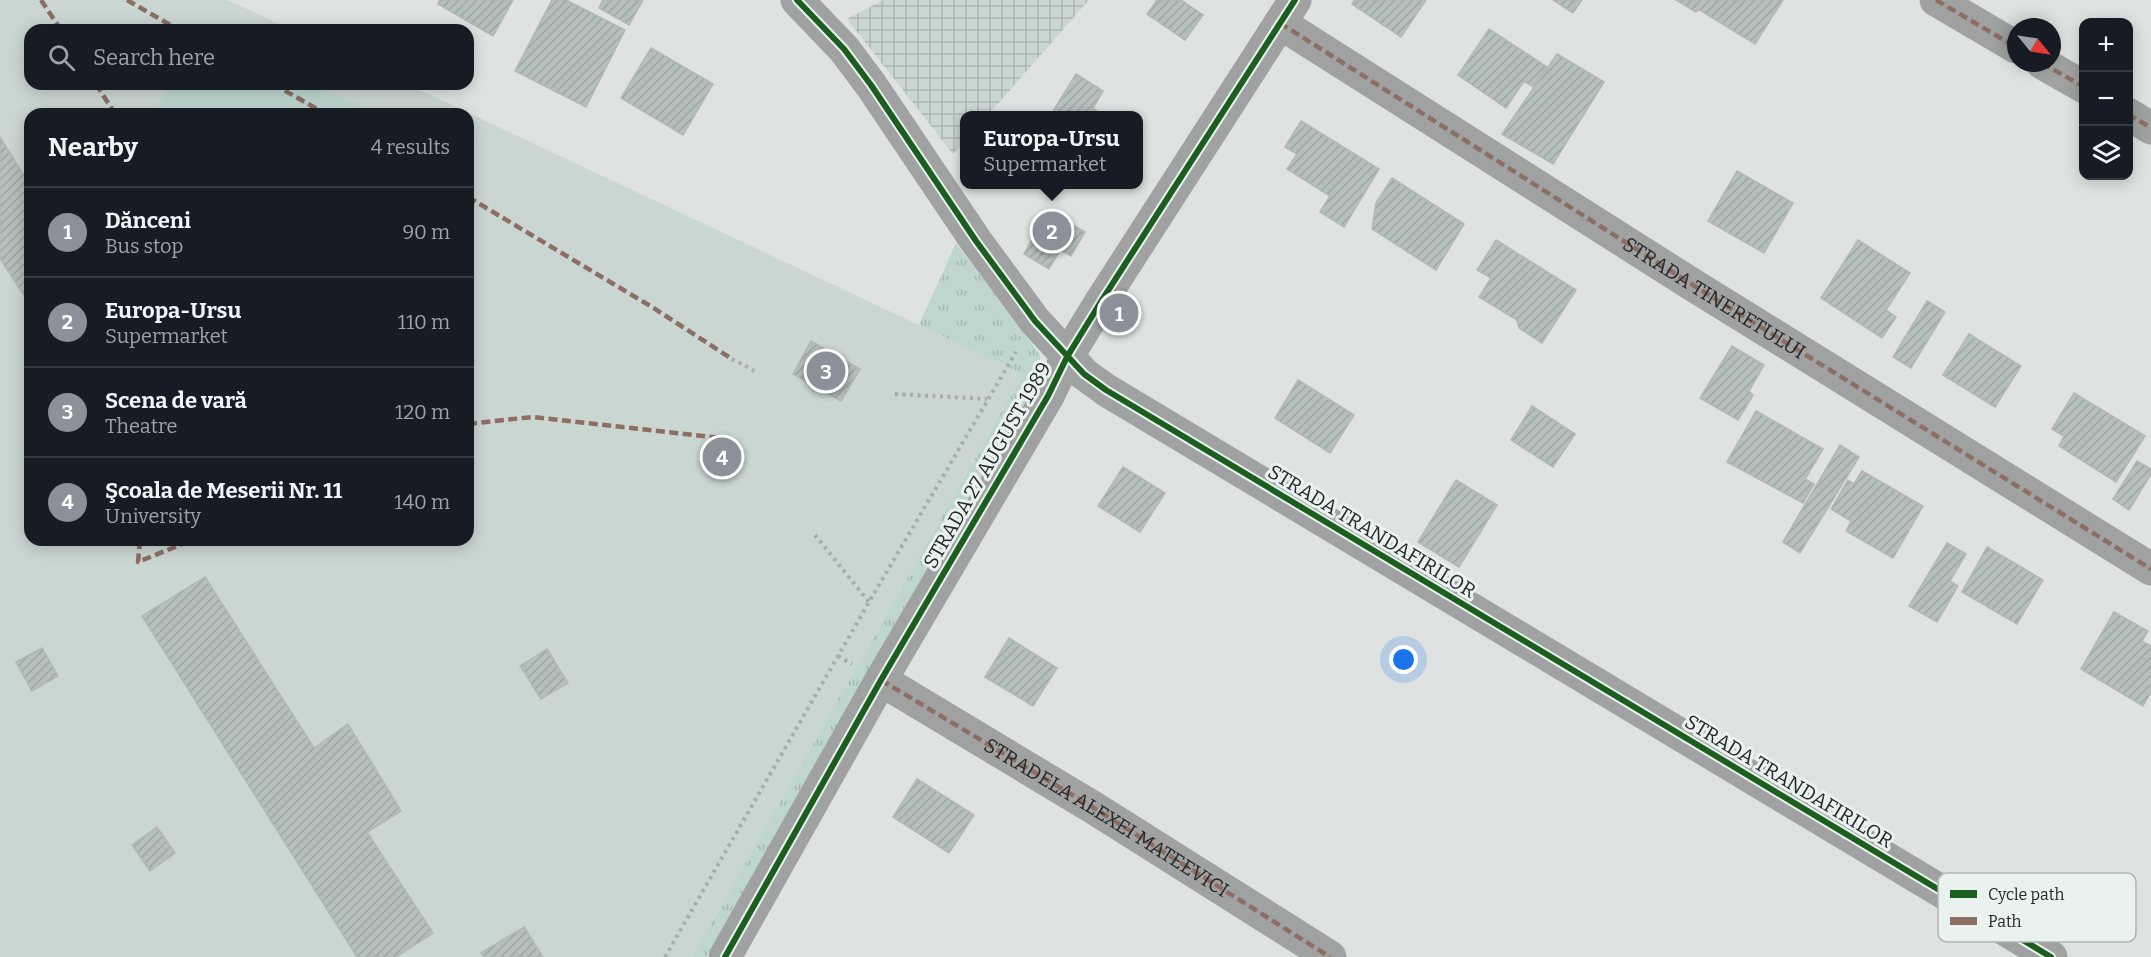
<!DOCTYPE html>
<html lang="en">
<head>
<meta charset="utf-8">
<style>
	:root { --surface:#171b24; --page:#20242c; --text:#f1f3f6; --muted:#9ea1a6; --line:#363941; --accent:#8c9099 }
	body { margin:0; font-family:Bitter,serif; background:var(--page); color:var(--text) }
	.controls { position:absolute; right:18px; top:18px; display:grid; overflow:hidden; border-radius:12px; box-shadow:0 3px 15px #0003 }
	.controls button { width:54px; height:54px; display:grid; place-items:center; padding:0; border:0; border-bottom:2px solid var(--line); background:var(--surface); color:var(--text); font:30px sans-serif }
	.compass { position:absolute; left:2007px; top:18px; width:54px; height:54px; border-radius:50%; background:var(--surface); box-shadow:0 3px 15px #0003; rotate:120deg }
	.you { position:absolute; left:1404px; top:660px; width:21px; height:21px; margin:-15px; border:4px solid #fff; border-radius:50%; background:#1a73e8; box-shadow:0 0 0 9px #1a73e833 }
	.badge { display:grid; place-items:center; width:39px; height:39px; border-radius:50%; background:var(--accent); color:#fff; font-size:20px; font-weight:700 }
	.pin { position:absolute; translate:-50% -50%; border:3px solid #fff; box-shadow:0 2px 6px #0006 }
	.popup { position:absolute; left:960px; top:111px; width:183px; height:78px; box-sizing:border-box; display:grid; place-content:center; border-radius:12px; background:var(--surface); filter:drop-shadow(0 2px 4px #0005); font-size:20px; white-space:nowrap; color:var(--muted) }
	.popup b { font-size:22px; color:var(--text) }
	.popup::after { content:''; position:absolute; left:50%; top:100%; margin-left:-12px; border:12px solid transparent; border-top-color:var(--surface) }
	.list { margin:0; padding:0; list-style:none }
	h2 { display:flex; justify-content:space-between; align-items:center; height:78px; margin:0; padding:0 24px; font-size:26px }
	h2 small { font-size:20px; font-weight:400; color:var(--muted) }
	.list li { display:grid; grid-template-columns:39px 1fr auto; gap:18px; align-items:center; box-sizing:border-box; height:90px; padding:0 24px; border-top:2px solid var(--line) }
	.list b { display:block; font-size:22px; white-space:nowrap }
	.list p { margin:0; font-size:20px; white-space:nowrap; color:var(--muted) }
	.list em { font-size:20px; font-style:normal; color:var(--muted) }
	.icon { flex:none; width:33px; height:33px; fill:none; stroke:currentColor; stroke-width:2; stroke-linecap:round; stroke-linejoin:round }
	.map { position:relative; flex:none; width:2151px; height:957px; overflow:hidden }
	.search { position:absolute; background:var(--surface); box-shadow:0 3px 15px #0003; left:24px; top:24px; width:450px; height:66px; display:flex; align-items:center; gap:15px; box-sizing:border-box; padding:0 21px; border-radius:18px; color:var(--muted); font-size:22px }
	.panel { position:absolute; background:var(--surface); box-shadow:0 3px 15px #0003; left:24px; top:108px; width:450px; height:438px; border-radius:18px }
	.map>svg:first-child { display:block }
	.built { fill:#cad6d2; fill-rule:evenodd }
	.industrial { fill:url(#industrial-grid) }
	.grass { fill:url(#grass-tufts) }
	.garden { fill:#bed6cf }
	.building { fill:url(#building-hatch); stroke:#b3b6b4; stroke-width:1.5 }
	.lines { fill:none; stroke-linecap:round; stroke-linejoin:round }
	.path { stroke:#a7abaa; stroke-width:4; stroke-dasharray:3 4.5; stroke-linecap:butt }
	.minor { stroke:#a0a2a1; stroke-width:33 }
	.quiet { stroke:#8d6e63; stroke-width:4.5; stroke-dasharray:9 4.5; stroke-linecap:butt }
	.cycleway-casing { stroke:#e9f2ef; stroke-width:10 }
	.cycleway { stroke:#1b5e20; stroke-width:6 }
	.labels { text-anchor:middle; stroke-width:6; stroke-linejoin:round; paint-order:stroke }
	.street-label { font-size:20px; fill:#262929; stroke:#e9f2ef }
	.key { fill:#e9f2ef; stroke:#aeb6b4; stroke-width:1.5 }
	.key-label { font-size:16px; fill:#262929 }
</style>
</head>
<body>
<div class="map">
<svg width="2151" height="957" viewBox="0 0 2151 957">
	<defs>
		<pattern id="industrial-grid" width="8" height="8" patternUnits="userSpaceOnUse" patternTransform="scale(1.5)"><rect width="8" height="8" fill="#cad6d2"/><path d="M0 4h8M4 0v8" fill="none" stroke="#adb8b4"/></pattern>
		<pattern id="grass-tufts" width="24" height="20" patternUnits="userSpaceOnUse" patternTransform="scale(1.5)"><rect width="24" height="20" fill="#bed6cf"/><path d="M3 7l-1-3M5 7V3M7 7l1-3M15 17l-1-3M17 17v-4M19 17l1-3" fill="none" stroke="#a3b8b2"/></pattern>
		<pattern id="building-hatch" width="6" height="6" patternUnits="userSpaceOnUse" patternTransform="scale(1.5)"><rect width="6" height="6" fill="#b5c0bd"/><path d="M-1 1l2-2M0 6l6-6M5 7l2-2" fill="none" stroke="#9ca5a2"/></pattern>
	</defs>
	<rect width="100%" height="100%" fill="#dee3e1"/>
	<path class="built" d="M0 0H228L292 30H30V84H407L1023 374 692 957H0ZM30 114H468V540H30Z"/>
	<path class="industrial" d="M883 0H1089L988 115 965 116V141L953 154 847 19Z"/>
	<path class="grass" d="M956 243 1040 355V375L706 957H692L1023 374 919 325Z"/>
	<path class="garden" d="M169 84H314L374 114H172L158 107Z"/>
	<path class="building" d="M440 0H513L493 36 438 4Z
		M552 0H566L625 30 586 107 515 71Z
		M603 0H643L629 25 599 8Z
		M1157 0H1181L1203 15 1185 40 1147 14Z
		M1354 0H1426L1401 37 1352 4Z
		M1553 0H1582L1573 13Z
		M1676 0H1783L1755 44 1698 9 1696 12Z
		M1489 29 1547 67 1533 87 1524 81 1506 108 1458 75Z
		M651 48 713 84 683 135 621 98Z
		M1557 54 1604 82 1553 164 1502 134Z
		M1076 74 1103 91 1093 108 1105 116H1050Z
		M1301 121 1379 169 1344 227 1320 212 1330 196 1287 169 1297 154 1285 147Z
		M0 137 30 185V305L0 258Z
		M1737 171 1793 203 1764 253 1708 221Z
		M1392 178 1464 224 1436 270 1372 229 1376 203Z
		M1048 211 1085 232 1071 256 1060 250 1049 269 1024 254Z
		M1496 240 1576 290 1542 343 1519 328 1517 320 1479 297 1491 278 1477 270Z
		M1858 240 1910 273 1886 310 1896 317 1882 338 1821 298Z
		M1927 301 1945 312 1911 368 1893 357Z
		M1969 334 2021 366 1995 407 1943 375Z
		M811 341 860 369 841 401 793 374Z
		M1732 346 1764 365 1749 391 1753 395 1738 420 1700 398Z
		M1298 380 1354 415 1330 453 1275 418Z
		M2074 393 2145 436 2116 482 2059 446 2064 436 2052 429Z
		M1532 406 1575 434 1553 467 1511 440Z
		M1756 411 1823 449 1805 479 1814 484 1803 503 1727 462Z
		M1840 445 1859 457 1800 553 1783 542Z
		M2137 461 2151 469V474L2129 510 2113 499Z
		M1123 467 1165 493 1140 532 1098 506Z
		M1862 471 1923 506 1893 558 1846 531 1851 521 1831 509 1848 480 1854 484Z
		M1456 480 1497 505 1459 567 1418 542Z
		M1947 543 1966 554 1950 581 1958 586 1937 622 1909 606Z
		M1987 547 2043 580 2017 624 1962 592Z
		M205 577 314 748 348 724 401 811 367 832 433 933 396 957H357L142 616Z
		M2114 612 2148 631 2142 641 2151 646V692L2143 706 2081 669Z
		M1009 638 1057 668 1033 706 985 677Z
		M42 648 58 676 32 691 16 662Z
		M547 649 568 683 541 699 520 666Z
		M917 779 974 815 949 853 893 817Z
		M157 827 175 853 150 871 132 845Z
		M524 927 543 957H484L481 953Z"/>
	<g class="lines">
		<path class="path" d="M732 359 758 373
			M895 394 987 399
			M815 535 869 602
			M838 656 852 664
			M665 957 869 602 1016 352"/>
		<g class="minor">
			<path d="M797 0 844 49 871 85 976 241 1035 321 1084 374 1106 390 2051 957"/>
			<path d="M1936 0 2016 47"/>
			<path d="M1280 23 1693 285 2151 569"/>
			<path d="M2042 63 2084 87"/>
			<path d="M2128 114 2151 128"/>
			<path id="s1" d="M881 680 1094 808 1330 957"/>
			<path d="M725 957 881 680 1048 396 1067 357 1102 300 1295 0"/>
		</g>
		<g class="quiet">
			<path d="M41 0 61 30"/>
			<path d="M127 0 179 30"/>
			<path d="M1936 0 2016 47"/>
			<path id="s2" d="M1280 23 1693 285 2151 569"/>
			<path d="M2042 63 2084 87"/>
			<path d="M96 84 115 114"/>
			<path d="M273 84 326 114"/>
			<path d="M2128 114 2151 128"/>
			<path d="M468 197 652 307 732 359"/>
			<path d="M468 424 532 417 721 438"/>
			<path d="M140 540 138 562 192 540"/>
			<path d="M881 680 1094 808 1330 957"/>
		</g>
		<defs>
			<path id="cycleway" d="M797 0 844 49 871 85 976 241 1035 321 1084 374 1106 390 2051 957
				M725 957 881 680 1048 396 1067 357 1102 300 1295 0"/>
		</defs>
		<use href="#cycleway" class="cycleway-casing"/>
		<use href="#cycleway" class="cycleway"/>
	</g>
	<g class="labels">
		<g class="street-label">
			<text dy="7" stroke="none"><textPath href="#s2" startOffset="514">STRADA TINERETULUI</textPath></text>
			<text transform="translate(987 465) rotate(-60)" y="7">STRADA 27 AUGUST 1989</text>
			<text transform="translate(1372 531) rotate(31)" y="7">STRADA TRANDAFIRILOR</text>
			<text transform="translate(1789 781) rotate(31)" y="7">STRADA TRANDAFIRILOR</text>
			<text dy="7" stroke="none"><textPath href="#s1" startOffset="264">STRADELA ALEXEI MATEEVICI</textPath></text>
		</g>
	</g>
	<rect x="1938" y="873" width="198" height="69" rx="9" class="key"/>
	<rect x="1950" y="890" width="27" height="8" fill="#1b5e20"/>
	<rect x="1950" y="917" width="27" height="8" fill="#8d6e63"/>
	<g class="key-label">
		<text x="1988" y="900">Cycle path</text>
		<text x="1988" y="927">Path</text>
	</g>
</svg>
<div class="controls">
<button>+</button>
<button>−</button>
<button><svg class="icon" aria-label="layers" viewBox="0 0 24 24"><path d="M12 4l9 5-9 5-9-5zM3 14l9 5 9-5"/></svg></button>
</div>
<svg class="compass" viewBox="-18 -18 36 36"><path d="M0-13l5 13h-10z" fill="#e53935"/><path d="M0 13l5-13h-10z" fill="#9ea1a6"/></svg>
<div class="you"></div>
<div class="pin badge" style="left:1119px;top:313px">1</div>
<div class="pin badge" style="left:1052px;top:231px">2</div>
<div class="popup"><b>Europa-Ursu</b>Supermarket</div>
<div class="pin badge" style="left:826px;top:371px">3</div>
<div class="pin badge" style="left:722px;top:457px">4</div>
<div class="search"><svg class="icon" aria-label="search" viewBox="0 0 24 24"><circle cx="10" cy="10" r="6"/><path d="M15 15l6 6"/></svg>Search here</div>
<section class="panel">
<h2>Nearby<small>4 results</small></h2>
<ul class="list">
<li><span class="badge">1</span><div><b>Dănceni</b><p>Bus stop</p></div><em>90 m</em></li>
<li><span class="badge">2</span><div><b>Europa-Ursu</b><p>Supermarket</p></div><em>110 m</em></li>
<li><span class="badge">3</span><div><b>Scena de vară</b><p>Theatre</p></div><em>120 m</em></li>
<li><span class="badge">4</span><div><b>Şcoala de Meserii Nr. 11</b><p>University</p></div><em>140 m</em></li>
</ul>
</section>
</div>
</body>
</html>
